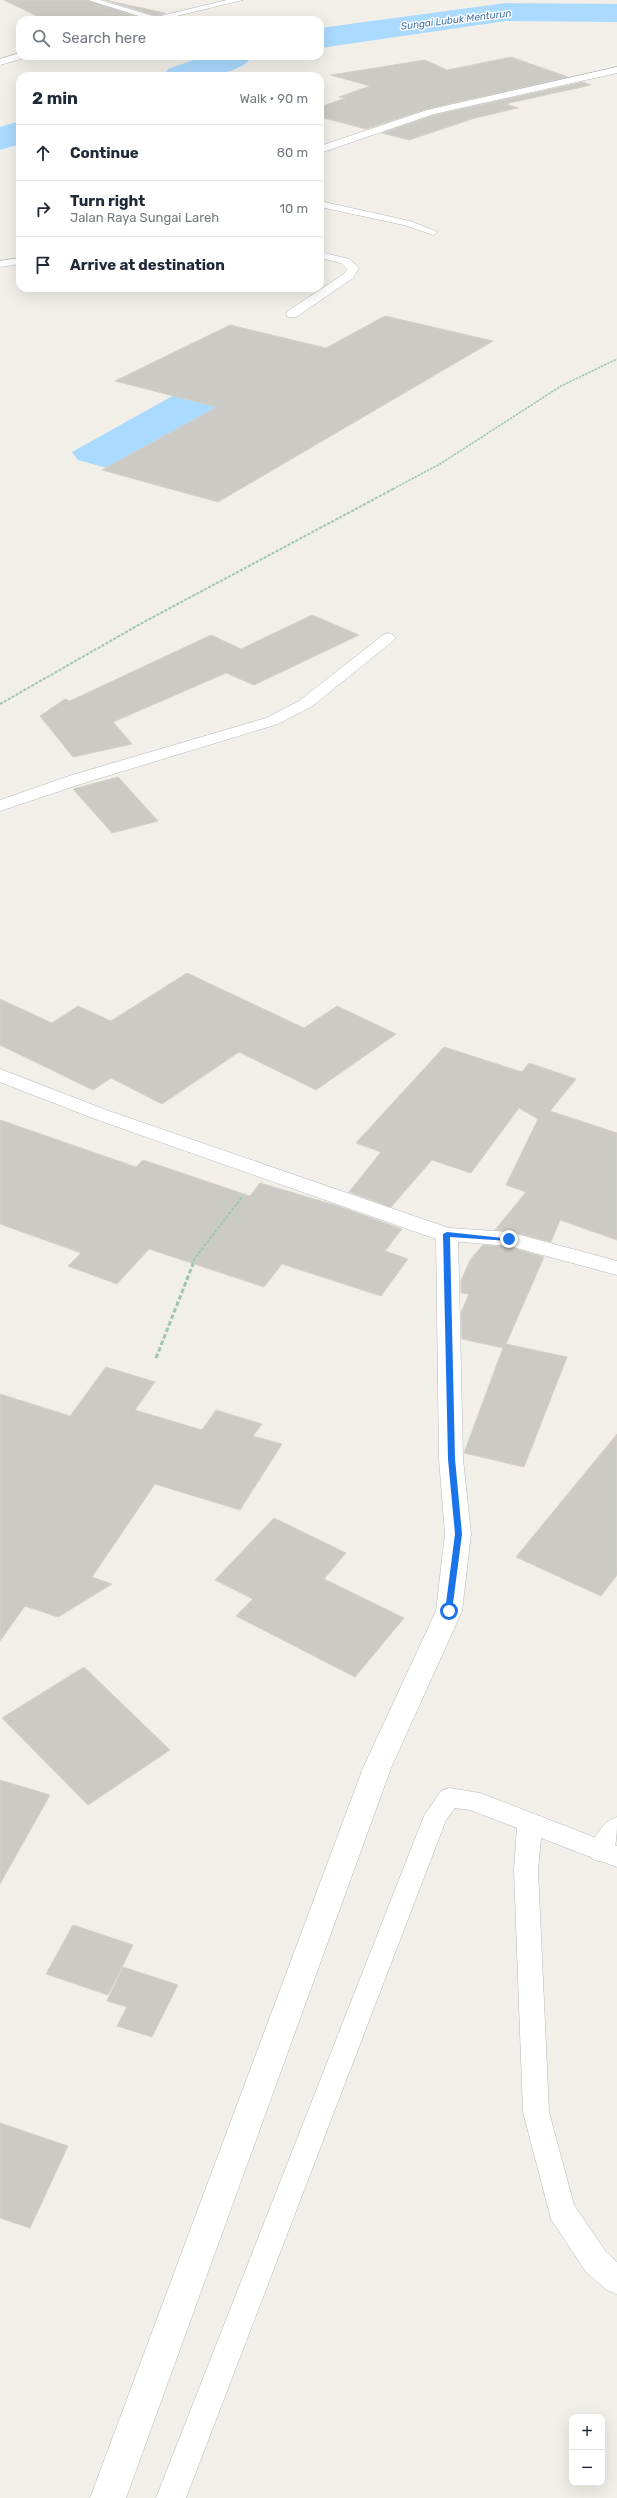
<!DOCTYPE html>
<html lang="en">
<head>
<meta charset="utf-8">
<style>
	:root { --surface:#fff; --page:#f2f2f3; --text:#1f2937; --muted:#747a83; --line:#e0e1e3 }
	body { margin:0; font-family:Rubik,sans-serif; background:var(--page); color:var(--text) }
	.controls { position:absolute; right:12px; bottom:12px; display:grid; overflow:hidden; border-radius:8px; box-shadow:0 4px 16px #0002 }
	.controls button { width:36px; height:36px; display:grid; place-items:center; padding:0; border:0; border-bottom:1px solid var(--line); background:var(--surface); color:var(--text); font:20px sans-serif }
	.stop { position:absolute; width:12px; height:12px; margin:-9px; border:3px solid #1a73e8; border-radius:50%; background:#fff }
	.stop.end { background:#1a73e8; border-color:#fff; box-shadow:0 1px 4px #0008 }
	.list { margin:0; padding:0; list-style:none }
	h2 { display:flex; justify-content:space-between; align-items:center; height:52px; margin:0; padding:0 16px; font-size:17px }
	h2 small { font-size:13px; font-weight:400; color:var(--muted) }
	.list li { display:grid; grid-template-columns:26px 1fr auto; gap:12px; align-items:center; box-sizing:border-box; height:56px; padding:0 16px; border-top:1px solid var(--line) }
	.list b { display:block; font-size:15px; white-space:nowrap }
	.list p { margin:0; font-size:13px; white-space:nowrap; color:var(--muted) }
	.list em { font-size:13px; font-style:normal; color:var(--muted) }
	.icon { flex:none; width:22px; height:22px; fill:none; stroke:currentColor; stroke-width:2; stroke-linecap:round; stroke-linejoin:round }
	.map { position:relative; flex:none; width:617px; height:2498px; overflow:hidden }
	.search { position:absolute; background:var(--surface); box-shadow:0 4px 16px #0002; left:16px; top:16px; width:308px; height:44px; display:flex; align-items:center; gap:10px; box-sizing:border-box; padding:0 14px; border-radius:12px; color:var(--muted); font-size:15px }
	.panel { position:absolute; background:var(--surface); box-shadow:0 4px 16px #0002; left:16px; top:72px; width:308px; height:220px; border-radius:12px }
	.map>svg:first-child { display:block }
	.water { fill:#aadaff }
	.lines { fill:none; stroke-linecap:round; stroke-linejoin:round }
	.river { fill:#aadaff; fill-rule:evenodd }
	.building { fill:#cccac5; stroke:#d6d1c6 }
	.service-casing { stroke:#b5b8bc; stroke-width:1 }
	.minor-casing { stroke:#b5b8bc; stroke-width:1 }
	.tertiary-casing { stroke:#b5b8bc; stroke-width:1 }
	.path-far2 { stroke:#9cc7a9; stroke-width:1.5; stroke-dasharray:2.5 1; stroke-linecap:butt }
	.path-far1 { stroke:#9cc7a9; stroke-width:2; stroke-dasharray:3 1.5; stroke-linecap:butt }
	.path { stroke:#9cc7a9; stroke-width:3; stroke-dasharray:4.5 2.5; stroke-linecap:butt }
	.service { fill:#fff; fill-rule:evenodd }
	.minor { fill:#fff; fill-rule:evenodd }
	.tertiary { fill:#fff; fill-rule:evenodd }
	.route { fill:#1a73e8 }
	.labels { text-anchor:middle; stroke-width:3; stroke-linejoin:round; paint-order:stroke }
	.far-water-label { font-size:10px; font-style:italic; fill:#4174aa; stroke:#fff }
</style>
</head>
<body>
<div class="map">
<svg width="617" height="2498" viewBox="0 0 617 2498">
	<rect width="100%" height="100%" fill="#f1efe8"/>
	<path class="water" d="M178 393 234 402 191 491 78 460 72 452Z"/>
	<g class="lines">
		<path class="river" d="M506 3 617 4V22L506 21 320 48V28Z
			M205 56H253C237 79 189 76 163 76L168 69Z
			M20 121V144L0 150V127Z"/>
	</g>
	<path class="building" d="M4 0H87L143 19 45 20Z
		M105 0 165 13 156 16Z
		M511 57 568 77 427 109 366 129 320 117V107L346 98 339 97 370 86 331 75 425 60 447 70Z
		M583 82 591 85 505 104 518 108 475 118 409 140 382 133 434 115Z
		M385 316 493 341 218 502 102 470 217 407 115 381 230 325 326 348Z
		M312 615 359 635 254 685 226 673 113 722 132 744 73 757 40 716 65 699 70 701 211 635 241 649Z
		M118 777 158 821 112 833 73 789Z
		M187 973 304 1028 337 1006 396 1034 316 1090 239 1052 162 1104 111 1078 93 1090 0 1045V999L52 1023 78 1006 111 1021Z
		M444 1047 522 1072 529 1063 576 1079 550 1111 617 1133V1240L560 1220 551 1242 509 1231 495 1230 526 1192 506 1185 538 1119 519 1108 471 1173 432 1160 391 1207 349 1192 381 1152 356 1143Z
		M0 1120 136 1167 143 1160 250 1196 260 1183 338 1206 402 1229 385 1251 408 1259 381 1296 282 1264 264 1287 149 1249 117 1284 68 1266 81 1253 0 1224Z
		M483 1245 509 1247 544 1257 506 1344 567 1357 524 1467 464 1453 503 1348 462 1339 461 1313 469 1294 461 1293V1281L470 1260Z
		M106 1367 155 1382 135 1410 202 1430 216 1410 262 1424 253 1436 282 1444 240 1510 155 1484 92 1577 112 1584 58 1617 25 1606 0 1641V1394L70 1416Z
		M617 1434V1575L601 1596 516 1557Z
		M274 1518 346 1553 324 1579 404 1618 355 1677 236 1616 253 1599 215 1580Z
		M84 1667 170 1750 88 1805 2 1718Z
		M0 1780 50 1795 0 1884Z
		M73 1925 133 1945 108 1995 46 1974Z
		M123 1967 178 1985 152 2037 117 2026 127 2007 107 2001Z
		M0 2123 68 2146 30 2228 0 2218Z"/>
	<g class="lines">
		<defs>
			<path id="service" d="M88 0H100L159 18 152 20Z
				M320 201 410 221 438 232 433 235 404 225 320 207Z
				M449 1788 480 1793 617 1846V1867L541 1838 538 1870 549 2112 574 2205 606 2252 617 2262V2294L607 2290 586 2272 551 2219 523 2112 514 1870 517 1828 470 1810 455 1808 446 1820 186 2498H156L424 1816 441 1791Z"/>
			<path id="minor" d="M227 0H243L160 20H144Z
				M20 53V56H26L24 58 0 65V59Z
				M617 67V73L434 114 320 153V146L427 110Z
				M320 252 349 259 359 268 353 278 296 317H288L286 314 288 311 344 274 347 269 341 263 320 258Z
				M20 258V264L0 267V261Z
				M388 633 393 635 396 638 393 641 311 707 278 724 84 783 0 811V800L72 775 266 718 299 701 383 635Z
				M447 1228 455 1230 458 1235 463 1459 471 1534 462 1611 391 1768 126 2498H90L363 1768 436 1611 445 1534 439 1459 436 1235 439 1230Z
				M617 1817C617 1838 617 1870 592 1859L588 1851C595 1837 602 1822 617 1817Z"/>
			<path id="tertiary" d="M0 1069 109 1111 449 1228 509 1232 617 1261V1275L509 1246 439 1240 95 1119 0 1082Z"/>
		</defs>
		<use href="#service" class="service-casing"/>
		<use href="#minor" class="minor-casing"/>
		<use href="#tertiary" class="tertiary-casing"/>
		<path class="path-far2" d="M393 489 440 464 561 386 617 359"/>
		<path class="path-far1" d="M0 704 142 623 395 488
			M192 1265 195 1258 243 1196"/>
		<path class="path" d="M156 1358 193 1264"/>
		<use href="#service" class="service"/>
		<use href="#minor" class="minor"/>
		<use href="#tertiary" class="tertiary"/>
	</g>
	<path class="route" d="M447 1232 512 1239 509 1241 450 1237 455 1459 462 1534 452 1611 449 1614 445 1611 455 1534 448 1459 443 1234Z"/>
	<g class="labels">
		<g class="far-water-label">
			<text transform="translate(456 19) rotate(-7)" y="4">Sungai Lubuk Menturun</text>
		</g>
	</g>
</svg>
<div class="controls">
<button>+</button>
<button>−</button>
</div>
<div class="stop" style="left:449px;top:1611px"></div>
<div class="stop end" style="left:509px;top:1239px"></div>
<div class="search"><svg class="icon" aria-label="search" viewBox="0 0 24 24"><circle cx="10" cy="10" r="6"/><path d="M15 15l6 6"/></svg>Search here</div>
<section class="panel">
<h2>2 min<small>Walk · 90 m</small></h2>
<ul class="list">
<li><svg class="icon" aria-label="ahead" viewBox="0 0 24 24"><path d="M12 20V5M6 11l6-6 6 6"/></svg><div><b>Continue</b></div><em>80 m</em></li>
<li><svg class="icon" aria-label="right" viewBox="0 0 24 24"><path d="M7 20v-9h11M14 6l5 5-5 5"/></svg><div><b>Turn right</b><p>Jalan Raya Sungai Lareh</p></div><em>10 m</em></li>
<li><svg class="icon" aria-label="arrive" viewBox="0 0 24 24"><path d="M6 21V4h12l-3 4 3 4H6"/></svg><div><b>Arrive at destination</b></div></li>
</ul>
</section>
</div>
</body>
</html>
